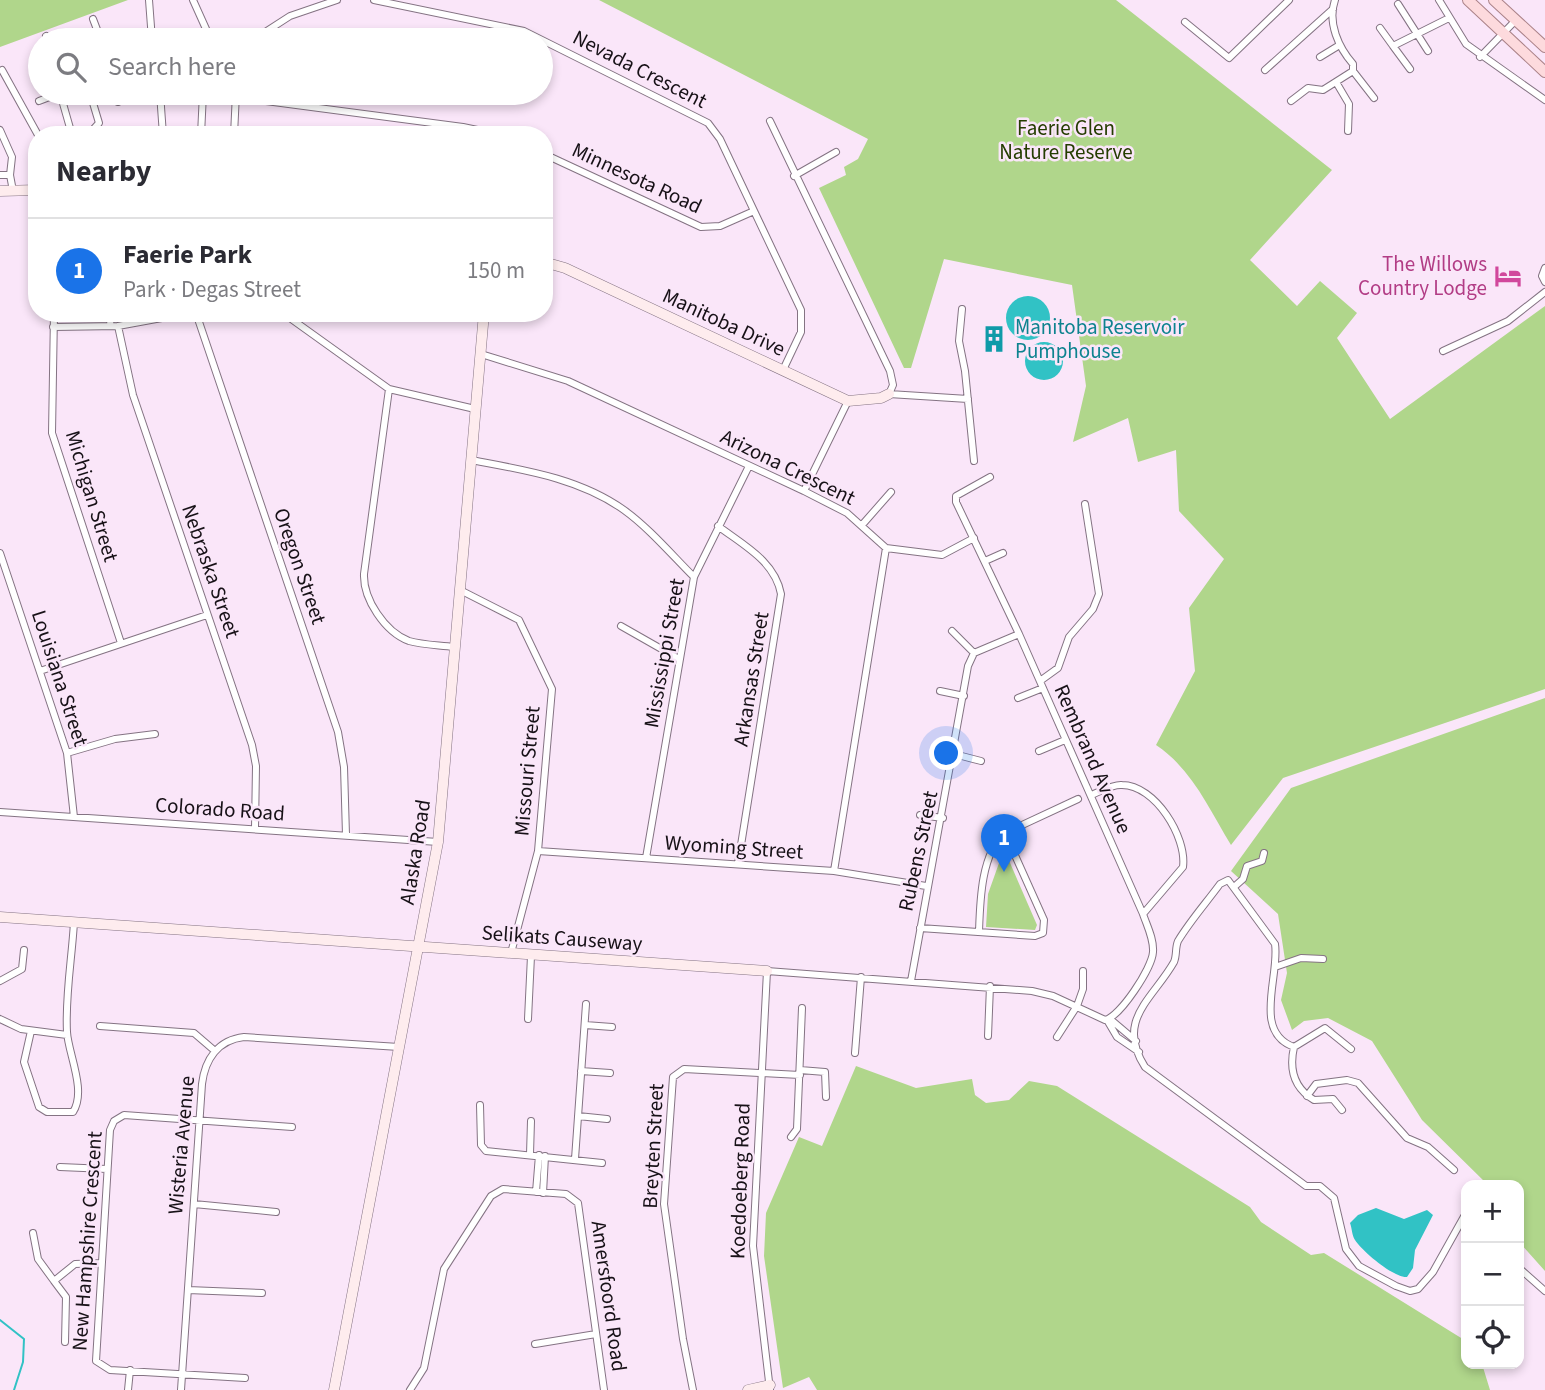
<!DOCTYPE html>
<html lang="en">
<head>
<meta charset="utf-8">
<style>
	:root { --surface:#fff; --page:#f7f7f7; --text:#2b2b33; --muted:#7c7c81; --line:#e1e1e2; --accent:#1a73e8 }
	body { margin:0; font-family:"Source Sans 3",sans-serif; background:var(--page); color:var(--text) }
	.controls { position:absolute; right:21px; bottom:21px; display:grid; overflow:hidden; border-radius:14px; box-shadow:0 4px 10px #0003 }
	.controls button { width:63px; height:63px; display:grid; place-items:center; padding:0; border:0; border-bottom:2px solid var(--line); background:var(--surface); color:var(--text); font:35px sans-serif }
	.you { position:absolute; left:947px; top:754px; width:24px; height:24px; margin:-18px; border:5px solid #fff; border-radius:50%; background:#1a73e8; box-shadow:0 0 0 10px #1a73e833 }
	.badge { display:grid; place-items:center; width:46px; height:46px; border-radius:50%; background:var(--accent); color:#fff; font-size:23px; font-weight:700 }
	.pin { position:absolute; translate:-50% -58px; filter:drop-shadow(0 2px 4px #0008) }
	.pin::after { content:''; position:absolute; top:37px; width:24px; height:21px; background:inherit; clip-path:polygon(0 0,100% 0,50% 100%) }
	.list { margin:0; padding:0; list-style:none }
	h2 { display:flex; justify-content:space-between; align-items:center; height:91px; margin:0; padding:0 28px; font-size:30px }
	h2 small { font-size:23px; font-weight:400; color:var(--muted) }
	.list li { display:grid; grid-template-columns:46px 1fr auto; gap:21px; align-items:center; box-sizing:border-box; height:105px; padding:0 28px; border-top:2px solid var(--line) }
	.list b { display:block; font-size:26px; white-space:nowrap }
	.list p { margin:0; font-size:23px; white-space:nowrap; color:var(--muted) }
	.list em { font-size:23px; font-style:normal; color:var(--muted) }
	.icon { flex:none; width:38px; height:38px; fill:none; stroke:currentColor; stroke-width:2; stroke-linecap:round; stroke-linejoin:round }
	.map { position:relative; flex:none; width:1545px; height:1390px; overflow:hidden }
	.search { position:absolute; background:var(--surface); box-shadow:0 4px 10px #0003; left:28px; top:28px; width:525px; height:77px; display:flex; align-items:center; gap:18px; box-sizing:border-box; padding:0 24px; border-radius:38px; color:var(--muted); font-size:26px }
	.panel { position:absolute; background:var(--surface); box-shadow:0 4px 10px #0003; left:28px; top:126px; width:525px; height:196px; border-radius:28px }
	.map>svg:first-child { display:block }
	.green { fill:#b0d68b }
	.water { fill:#31c2c5 }
	.lines { fill:none; stroke-linecap:round; stroke-linejoin:round }
	.stream { stroke:#31c2c5; stroke-width:2 }
	.street-casing { stroke:#847383; stroke-width:8 }
	.secondary-casing { stroke:#847383; stroke-width:11 }
	.primary-casing { stroke:#ab8389; stroke-width:12 }
	.street { stroke:#fff; stroke-width:6 }
	.secondary { stroke:#feecee; stroke-width:10 }
	.primary { stroke:#fddadd; stroke-width:10 }
	.labels { text-anchor:middle; stroke-width:5; stroke-linejoin:round; paint-order:stroke }
	.street-label { font-size:21px; fill:#171117; stroke:#fae6f9 }
	.park-label { font-size:21px; fill:#253d01; stroke:#fae6f9 }
	.hotel-label { font-size:21px; fill:#b23c85; stroke:#fae6f9; text-anchor:end }
	.culture-label { font-size:21px; fill:#0d838f; stroke:#fae6f9; text-anchor:start }
</style>
</head>
<body>
<div class="map">
<svg width="1545" height="1390" viewBox="0 0 1545 1390">
	<rect width="100%" height="100%" fill="#fae6f9"/>
	<path class="green" d="M0 0H128L0 47Z
		M599 0H1116L1332 170 1250 260 1297 306 1320 281 1357 313 1337 338 1390 419 1545 306V689L1283 778 1231 845C1209 809 1192 769 1156 745L1195 671 1189 608 1224 559 1179 511 1176 450 1138 462 1128 418 1073 442 1086 386 1072 285 944 259 911 368H904L819 188 846 175 844 167 858 159 868 139Z
		M1545 698V1271L1519 1242V1185H1488L1422 1120 1372 1041 1328 1018 1304 1021 1292 1030 1281 1000 1287 973 1278 914 1231 871 1291 788Z
		M1004 849 1037 925 1035 930 986 927 988 894Z
		M856 1066 916 1088 972 1079 975 1095 986 1103 1009 1100 1029 1081 1057 1086 1250 1207 1261 1222 1311 1255 1324 1253 1466 1341V1364H1482L1490 1390H817L809 1377 783 1388 764 1256 766 1213 799 1137 822 1146Z"/>
	<path class="water" d="M1006 318a22 22 0 1 1 44 0a22 22 0 1 1-44 0Z
		M1025 361a19 19 0 1 1 38 0a19 19 0 1 1-38 0Z
		M1376 1208 1404 1219 1427 1210 1433 1215 1415 1250 1413 1268 1407 1277C1394 1278 1363 1252 1355 1240 1352 1236 1352 1228 1350 1223L1358 1215Z"/>
	<g class="lines">
		<path class="stream" d="M0 1320 24 1339 23 1362 14 1390"/>
		<defs>
			<path id="street" d="M149 0 152 40
				M193 0 211 40
				M374 0 524 31 708 123 720 139 801 310V332L783 370
				M1439 0 1466 44 1545 100
				M1398 4 1428 51
				M93 19 101 40
				M1185 22 1229 58 1289 0
				M1380 28 1393 46
				M46 36 48 40
				M253 40 290 16 337 0
				M1320 57 1338 46
				M1480 57 1516 20
				M1410 69 1393 46 1449 18
				M2 70 38 135
				M1265 70 1333 9
				M1353 71 1374 98
				M1336 82 1349 104 1348 131
				M60 93 72 135
				M116 93 118 102
				M160 93 163 135
				M235 97 463 127 501 135
				M39 101 60 93
				M1291 101 1308 88 1323 90 1353 71V64C1339 48 1327 23 1335 0
				M770 121 890 371 893 385 889 394 968 399
				M0 130 12 157 10 175
				M88 135 99 123 90 93
				M201 135 203 93
				M234 135 236 93
				M544 154 701 227 720 226 754 211
				M0 175H10L13 191
				M794 176 836 152
				M1545 268 1542 276 1545 282
				M962 309 959 341 965 371 974 461
				M54 313 52 433 121 643
				M196 313 338 732 344 767 346 835
				M283 313 389 389 475 409
				M110 326 111 313
				M118 326 133 395 252 745 256 766 255 828
				M53 327 118 326 189 313
				M1443 351 1508 321 1545 292
				M481 354 568 381 804 491 847 513 886 548 834 871
				M389 389 364 574C363 599 385 632 409 641 423 645 439 645 454 647
				M471 460C524 470 579 478 624 510 649 528 671 554 694 577
				M804 491 848 401
				M862 525 891 492
				M718 526C743 545 775 561 781 594L738 864
				M886 548 942 555 974 538
				M0 553 67 753 74 817
				M985 561 1003 553
				M460 590 519 620 552 689 538 851 511 953
				M621 626 679 659
				M952 631 974 653
				M40 671 207 615
				M1040 681 1058 668 1069 637 1093 609 1099 594 1085 504
				M940 691 964 696
				M1018 698 1043 688
				M1039 751 1065 740
				M67 753 115 739 155 734
				M954 754 981 761
				M1091 795C1100 792 1112 784 1122 785 1155 785 1187 837 1183 867L1143 914
				M0 812 438 842
				M920 815 943 818
				M538 851 834 871 926 886
				M646 858 694 577 749 466
				M1234 887 1243 879 1247 866 1262 861 1264 853
				M920 928 1035 936 1043 933 1044 920 1005 833
				M979 932C980 902 981 853 1005 833L1078 799
				M1275 967 1301 958 1323 959
				M0 981 22 969 24 950
				M911 981 968 666 974 653 1019 634
				M0 1019 21 1029 67 1035
				M528 1019 531 956
				M1110 1019 1136 1041
				M1107 1020 1117 1037 1139 1052
				M585 1025 612 1027
				M100 1026 194 1033 215 1051
				M31 1031 24 1062 39 1107 47 1112H73C87 1091 68 1053 67 1032 65 996 72 958 74 922
				M988 1036 990 986
				M1057 1037 1077 1006 1083 989V971
				M1294 1047C1289 1069 1294 1088 1314 1100L1333 1099 1342 1110
				M1351 1049 1325 1028 1294 1047C1252 1032 1280 976 1275 944L1228 880 1220 884C1206 903 1190 921 1178 941 1175 948 1177 955 1174 962 1153 999 1115 1020 1145 1067L1306 1186H1320L1334 1198 1346 1249 1359 1266 1396 1286 1410 1291 1418 1289 1433 1272 1466 1213
				M855 1053 861 977
				M800 1070 825 1072 826 1097
				M581 1071 610 1073
				M1307 1096 1316 1084 1347 1080 1358 1083 1407 1138 1428 1147 1454 1170
				M480 1105 481 1145 486 1151 602 1163
				M578 1116 607 1119
				M791 1137 797 1129 802 1008
				M530 1154 531 1121
				M575 1159 586 1004
				M60 1167 107 1169
				M536 1192 539 1155
				M543 1193 545 1156
				M194 1204 276 1212
				M33 1233 38 1259 54 1281
				M1519 1268 1545 1291
				M188 1290 262 1293
				M65 1342 66 1297 54 1281 75 1264 101 1263
				M535 1344 596 1334
				M245 1378 110 1370 96 1361 110 1130 114 1121 124 1115 292 1127
				M128 1390 130 1370
				M181 1390 202 1084C205 1059 218 1040 244 1037L399 1047
				M410 1390 424 1368 444 1269 491 1196 503 1189 566 1194 578 1203 604 1390
				M693 1390 683 1339 664 1204 673 1077 684 1069 800 1075
				M770 1390 753 1246 767 971 1032 991 1053 996 1105 1020C1120 1017 1152 968 1153 952 1154 939 1147 926 1143 914L1019 634 956 502V496L990 477"/>
			<path id="secondary" d="M0 191 37 190
				M544 262 565 268 848 401 881 398 889 394
				M0 917 767 971
				M334 1390 438 842 484 313
				M748 1390 770 1385"/>
			<path id="primary" d="M1468 0 1545 72
				M1494 0 1545 47"/>
		</defs>
		<use href="#street" class="street-casing"/>
		<use href="#secondary" class="secondary-casing"/>
		<use href="#primary" class="primary-casing"/>
		<use href="#street" class="street"/>
		<use href="#secondary" class="secondary"/>
		<use href="#primary" class="primary"/>
	</g>
	<defs>
		<symbol id="hotel-bare" viewBox="-9 -9 18 18"><path d="M-6-4.5h1.5V1H6V5H4.5V3h-9V5H-6ZM-4 0a1.8 1.8 0 1 1 3.6 0ZM.5 0V-2.5h3Q6-2.5 6 0Z" fill="#d1479c" stroke="#fae6f9" stroke-width="2.5" paint-order="stroke"/></symbol>
		<symbol id="building-bare" viewBox="-9 -9 18 18"><path d="M-4-6H4V6H1V3H-1V6H-4ZM-2.5-4.3h1.7v1.8h-1.7ZM.8-4.3h1.7v1.8H.8ZM-2.5-1h1.7V.8h-1.7ZM.8-1h1.7V.8H.8Z" fill="#0f9aa8" stroke="#fae6f9" stroke-width="2.5" paint-order="stroke"/></symbol>
	</defs>
	<g fill-rule="evenodd">
		<use href="#hotel-bare" x="1489" y="257" width="38" height="38"/>
		<use href="#building-bare" x="975" y="320" width="38" height="38"/>
	</g>
	<g class="labels">
		<g class="street-label">
			<text transform="translate(640 69) rotate(27)" y="7">Nevada Crescent</text>
			<text transform="translate(637 178) rotate(25)" y="7">Minnesota Road</text>
			<text transform="translate(724 322) rotate(25)" y="7">Manitoba Drive</text>
			<text transform="translate(788 467) rotate(26)" y="7">Arizona Crescent</text>
			<text transform="translate(92 496) rotate(73)" y="7">Michigan Street</text>
			<text transform="translate(300 566) rotate(71)" y="7">Oregon Street</text>
			<text transform="translate(211 571) rotate(71)" y="7">Nebraska Street</text>
			<text transform="translate(664 653) rotate(-80)" y="7">Mississippi Street</text>
			<text transform="translate(60 678) rotate(72)" y="7">Louisiana Street</text>
			<text transform="translate(751 679) rotate(-81)" y="7">Arkansas Street</text>
			<text transform="translate(1093 759) rotate(66)" y="7">Rembrand Avenue</text>
			<text transform="translate(527 771) rotate(-85)" y="7">Missouri Street</text>
			<text transform="translate(220 809) rotate(4)" y="7">Colorado Road</text>
			<text transform="translate(734 847) rotate(4)" y="7">Wyoming Street</text>
			<text transform="translate(918 851) rotate(-78)" y="7">Rubens Street</text>
			<text transform="translate(415 852) rotate(-81)" y="7">Alaska Road</text>
			<text transform="translate(562 938) rotate(4)" y="7">Selikats Causeway</text>
			<text transform="translate(181 1145) rotate(-85)" y="7">Wisteria Avenue</text>
			<text transform="translate(653 1146) rotate(-87)" y="7">Breyten Street</text>
			<text transform="translate(740 1181) rotate(-88)" y="7">Koedoeberg Road</text>
			<text transform="translate(87 1241) rotate(-86)" y="7">New Hampshire Crescent</text>
			<text transform="translate(609 1296) rotate(82)" y="7">Amersfoord Road</text>
		</g>
		<g class="park-label">
			<text x="1066" y="135">Faerie Glen<tspan x="1066" dy="24">Nature Reserve</tspan></text>
		</g>
		<g class="hotel-label">
			<text x="1487" y="271">The Willows<tspan x="1487" dy="24">Country Lodge</tspan></text>
		</g>
		<g class="culture-label">
			<text x="1015" y="334">Manitoba Reservoir<tspan x="1015" dy="24">Pumphouse</tspan></text>
		</g>
	</g>
</svg>
<div class="controls">
<button>+</button>
<button>−</button>
<button><svg class="icon" aria-label="locate" viewBox="0 0 24 24"><circle cx="12" cy="12" r="6"/><path d="M12 2v4M12 18v4M2 12h4M18 12h4"/></svg></button>
</div>
<div class="you"></div>
<div class="pin badge" style="left:1004px;top:872px">1</div>
<div class="search"><svg class="icon" aria-label="search" viewBox="0 0 24 24"><circle cx="10" cy="10" r="6"/><path d="M15 15l6 6"/></svg>Search here</div>
<section class="panel">
<h2>Nearby<small></small></h2>
<ul class="list">
<li><span class="badge">1</span><div><b>Faerie Park</b><p>Park · Degas Street</p></div><em>150 m</em></li>
</ul>
</section>
</div>
</body>
</html>
